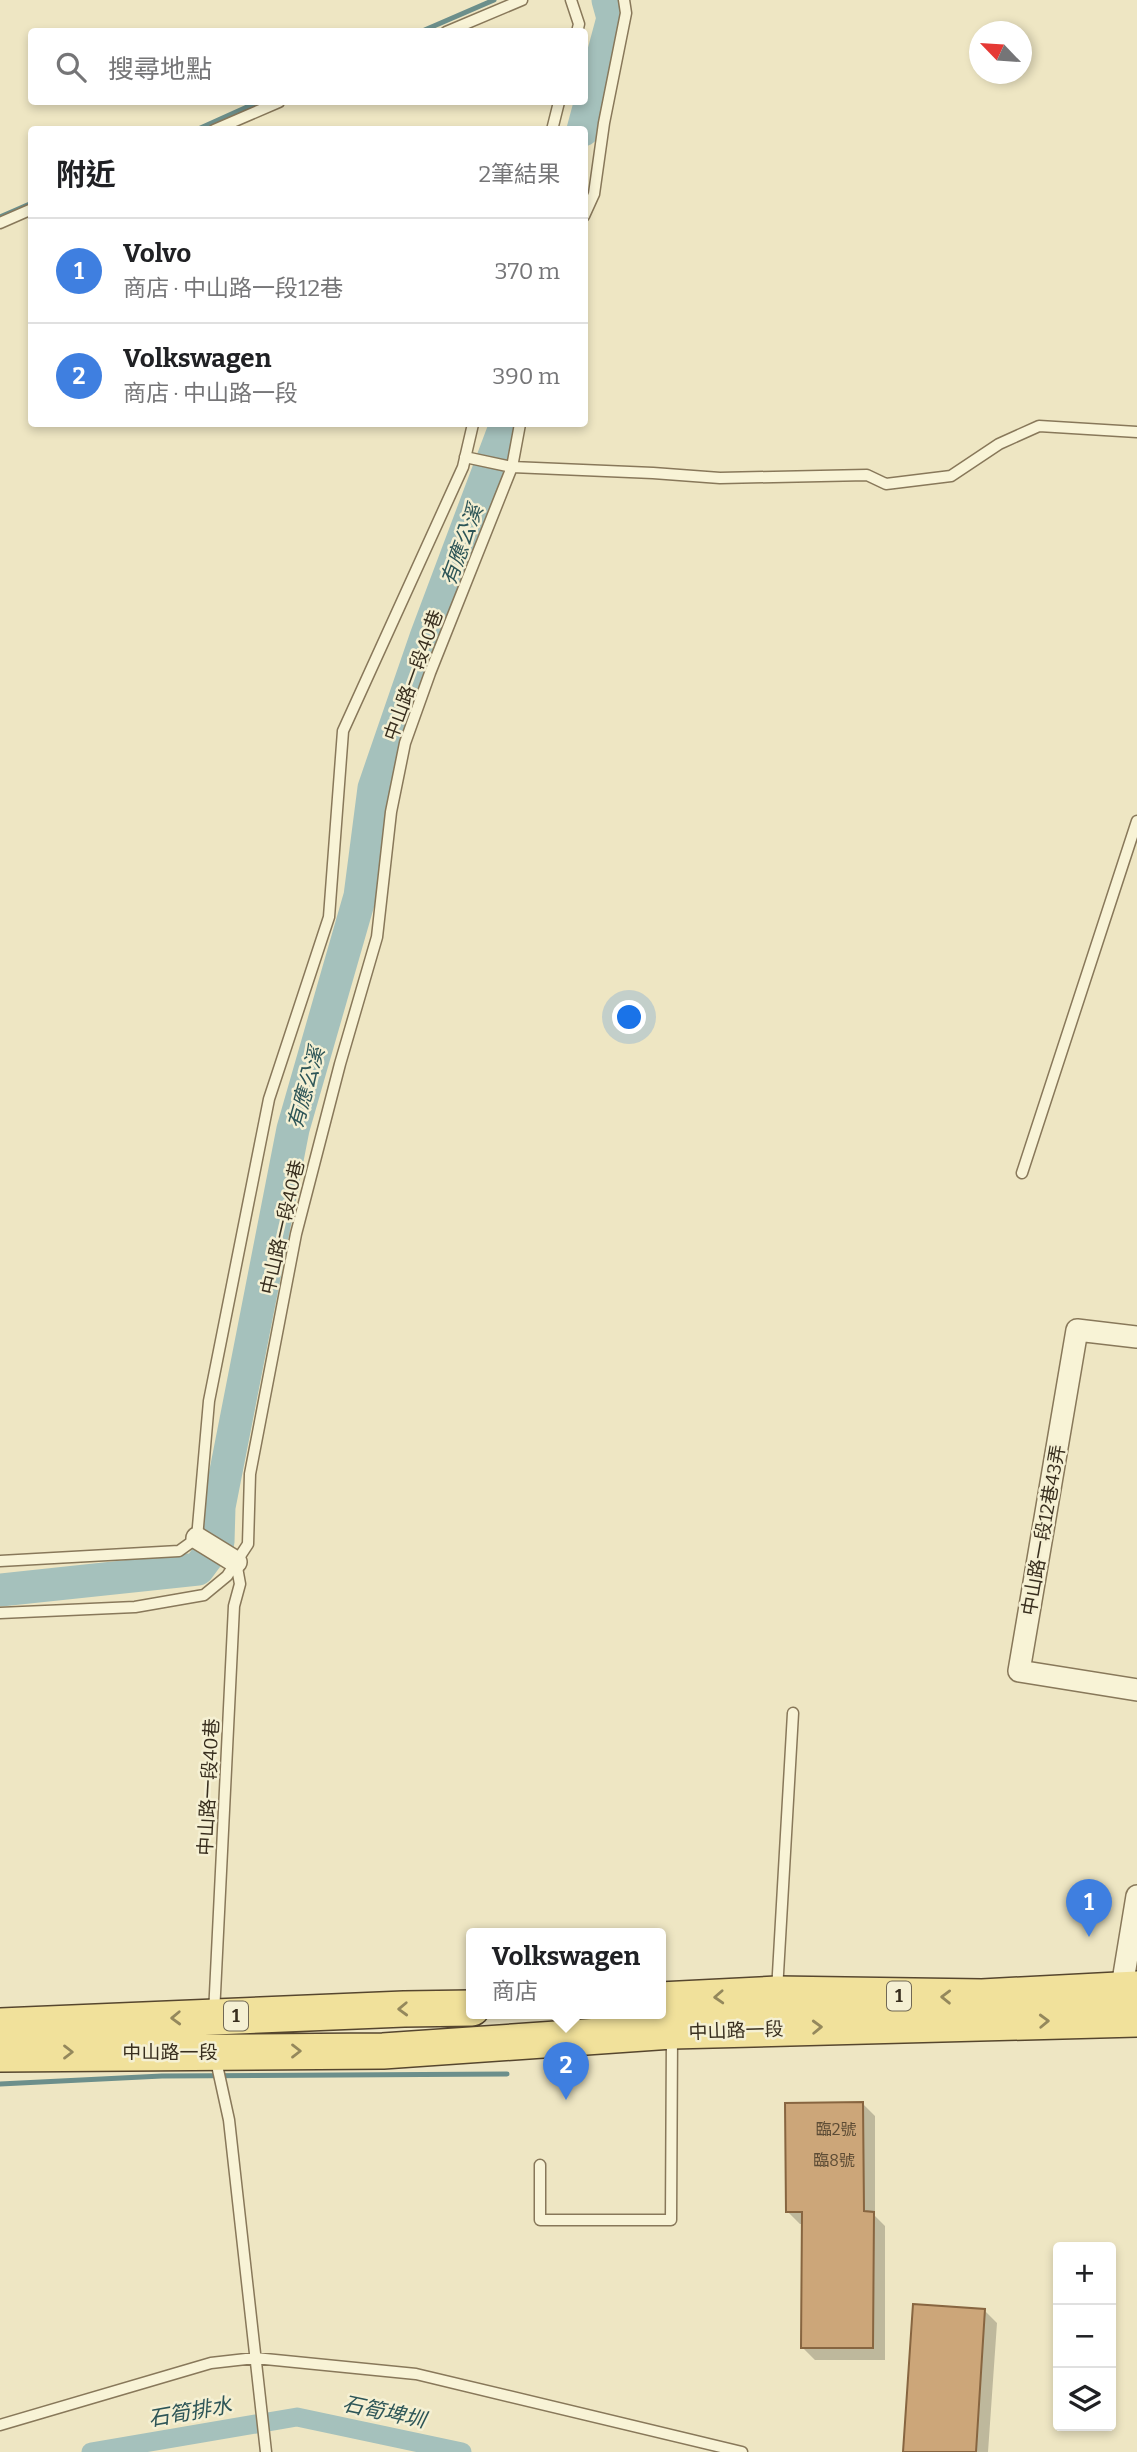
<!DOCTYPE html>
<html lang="zh-TW">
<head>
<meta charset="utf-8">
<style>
	:root { --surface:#fff; --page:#f6f6f6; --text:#202124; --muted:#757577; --line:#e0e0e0; --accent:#2563eb }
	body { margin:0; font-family:Bitter,"Noto Sans TC",serif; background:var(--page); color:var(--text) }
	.controls { position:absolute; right:21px; bottom:21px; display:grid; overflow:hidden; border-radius:7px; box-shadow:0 4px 10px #0003 }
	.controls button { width:63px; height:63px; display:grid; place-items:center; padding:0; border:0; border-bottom:2px solid var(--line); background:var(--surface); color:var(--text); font:35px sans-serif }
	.compass { position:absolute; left:969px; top:21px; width:63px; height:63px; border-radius:50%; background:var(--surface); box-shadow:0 4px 10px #0003; rotate:295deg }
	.you { position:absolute; left:630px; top:1018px; width:24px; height:24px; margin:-18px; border:5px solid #fff; border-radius:50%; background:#1a73e8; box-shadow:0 0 0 10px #1a73e833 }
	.badge { display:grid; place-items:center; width:46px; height:46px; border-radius:50%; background:var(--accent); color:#fff; font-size:23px; font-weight:700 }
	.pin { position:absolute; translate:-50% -58px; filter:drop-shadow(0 2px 4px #0008) }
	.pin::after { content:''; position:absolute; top:37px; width:24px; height:21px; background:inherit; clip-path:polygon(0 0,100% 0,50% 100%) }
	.popup { position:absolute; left:466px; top:1928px; width:200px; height:91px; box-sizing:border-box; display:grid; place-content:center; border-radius:7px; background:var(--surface); filter:drop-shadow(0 2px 5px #0005); font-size:23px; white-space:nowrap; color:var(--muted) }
	.popup b { font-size:26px; color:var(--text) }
	.popup::after { content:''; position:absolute; left:50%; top:100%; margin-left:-14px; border:14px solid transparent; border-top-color:var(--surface) }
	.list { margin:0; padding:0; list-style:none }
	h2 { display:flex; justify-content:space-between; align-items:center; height:91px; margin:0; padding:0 28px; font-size:30px }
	h2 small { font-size:23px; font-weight:400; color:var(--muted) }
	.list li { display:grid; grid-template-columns:46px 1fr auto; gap:21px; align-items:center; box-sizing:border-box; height:105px; padding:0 28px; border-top:2px solid var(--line) }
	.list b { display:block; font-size:26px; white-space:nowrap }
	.list p { margin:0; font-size:23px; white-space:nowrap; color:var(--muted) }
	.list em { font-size:23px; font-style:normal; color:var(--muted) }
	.icon { flex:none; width:38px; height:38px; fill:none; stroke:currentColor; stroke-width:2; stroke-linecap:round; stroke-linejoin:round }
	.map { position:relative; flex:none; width:1137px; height:2452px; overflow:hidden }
	.search { position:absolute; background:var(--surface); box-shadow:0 4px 10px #0003; left:28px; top:28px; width:560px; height:77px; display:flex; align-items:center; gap:18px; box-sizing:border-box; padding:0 24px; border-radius:7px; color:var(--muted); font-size:26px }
	.panel { position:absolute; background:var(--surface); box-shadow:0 4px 10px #0003; left:28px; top:126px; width:560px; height:301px; border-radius:7px }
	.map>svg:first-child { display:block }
	.shadow { fill:#0003 }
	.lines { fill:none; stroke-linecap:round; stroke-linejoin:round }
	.stream { stroke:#6c8f8b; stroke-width:5 }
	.canal { stroke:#a5c1bc; stroke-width:19 }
	.river { stroke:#a5c1bc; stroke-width:33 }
	.building { fill:#cca679; stroke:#876540; stroke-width:2 }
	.lane-casing { stroke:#88785a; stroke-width:13 }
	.street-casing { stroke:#88785a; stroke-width:24 }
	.primary-casing { stroke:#56462e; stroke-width:38 }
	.lane { stroke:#f8f3d6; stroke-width:10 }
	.street { stroke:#f8f3d6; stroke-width:21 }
	.primary { stroke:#f1e19b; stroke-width:35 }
	.oneway { stroke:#94885c }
	.labels { text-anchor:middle; stroke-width:5; stroke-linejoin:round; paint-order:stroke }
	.number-label { font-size:16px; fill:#5d4c35 }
	.shield { fill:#f5f0d3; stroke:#716854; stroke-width:2 }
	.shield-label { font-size:18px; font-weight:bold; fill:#382e1e }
	.street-label { font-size:19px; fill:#382e1e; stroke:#f5f0d3 }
	.water-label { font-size:21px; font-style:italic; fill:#2d5557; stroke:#f5f0d3 }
</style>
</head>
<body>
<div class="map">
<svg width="1137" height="2452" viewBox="0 0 1137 2452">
	<rect width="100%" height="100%" fill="#eee6c3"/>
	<path class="shadow" d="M863 2104 875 2116V2216L885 2226V2360H815L803 2348V2224H800L787 2211Z
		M984 2310 997 2323 988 2452H905Z"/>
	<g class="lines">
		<path class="stream" d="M420 32 494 0
			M196 130 258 102
			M0 217 32 203
			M0 2084 162 2076 507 2074"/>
		<path class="canal" d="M91 2452 297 2417 462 2452"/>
		<path class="river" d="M583 130 613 18 608 0
			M0 1590 198 1569 218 1542 219 1507 293 1129 360 896 374 788 426 637 506 424"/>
	</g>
	<path class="building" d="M863 2102 864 2211 874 2212 873 2348H801L802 2212H786L785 2103Z
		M913 2304 985 2309 976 2452H903Z"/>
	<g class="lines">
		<defs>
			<path id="lane" d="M571 0 579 24 577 32
				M446 32 522 0
				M214 130 279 102
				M552 130 559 102
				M584 216 594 194 604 123 626 13 624 0
				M0 223 32 209
				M465 457 512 467 653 473 720 478 867 475 886 484 951 476 999 444 1039 426 1137 432
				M1022 1173 1137 821
				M0 1561 179 1551 197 1538 209 1401 269 1099 329 917 343 731 463 467 473 424
				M0 1613 135 1607 204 1595 227 1576 248 1544 250 1474 296 1234 340 1064 377 937 391 812 405 743 430 673 512 467 520 424
				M777 1991 793 1713
				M214 2014 234 1606 240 1584 236 1562
				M215 2056 229 2120 266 2452
				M540 2165V2220H671L672 2034
				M0 2425 211 2363 255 2358 416 2374 742 2452"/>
			<path id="street" d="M1137 1337 1077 1330 1019 1671 1137 1690
				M197 1538 236 1562
				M1120 1999 1137 1896"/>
			<path id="primary" d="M660 2000 777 1994 982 1997 1137 1989
				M0 2026 404 2009 472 2008
				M0 2054 383 2051 672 2031 1137 2019"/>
		</defs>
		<use href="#lane" class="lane-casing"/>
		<use href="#street" class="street-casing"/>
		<use href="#primary" class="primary-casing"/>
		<use href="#lane" class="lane"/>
		<use href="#street" class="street"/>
		<use href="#primary" class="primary"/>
	</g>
	<defs><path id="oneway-chevron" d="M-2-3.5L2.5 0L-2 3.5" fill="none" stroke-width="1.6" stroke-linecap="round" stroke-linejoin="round" transform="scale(1.75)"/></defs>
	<g class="oneway">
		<use href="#oneway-chevron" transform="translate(719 1997) rotate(177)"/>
		<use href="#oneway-chevron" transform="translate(946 1997) rotate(-179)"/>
		<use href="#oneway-chevron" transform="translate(403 2009) rotate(178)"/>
		<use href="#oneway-chevron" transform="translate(176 2018) rotate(178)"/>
		<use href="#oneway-chevron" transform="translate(1044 2021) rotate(-2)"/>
		<use href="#oneway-chevron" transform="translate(817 2027) rotate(-2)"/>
		<use href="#oneway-chevron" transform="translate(296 2051)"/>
		<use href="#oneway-chevron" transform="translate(68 2052)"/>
	</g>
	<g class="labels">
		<g class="number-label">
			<text x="836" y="2135">臨2號</text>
			<text x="834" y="2166">臨8號</text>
		</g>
		<g class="shield">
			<rect x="887" y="1981.5" width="24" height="29" rx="5"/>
			<rect x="224" y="2001.5" width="24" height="29" rx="5"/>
		</g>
		<g class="shield-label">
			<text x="899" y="2002">1</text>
			<text x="236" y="2022">1</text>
		</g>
		<g class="street-label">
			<text transform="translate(413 675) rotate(-70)" y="7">中山路一段40巷</text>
			<text transform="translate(282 1227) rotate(-77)" y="7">中山路一段40巷</text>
			<text transform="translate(1043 1530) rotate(-80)" y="7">中山路一段12巷43弄</text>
			<text transform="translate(208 1787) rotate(-87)" y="7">中山路一段40巷</text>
			<text transform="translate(736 2030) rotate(-2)" y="7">中山路一段</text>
			<text x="170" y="2059">中山路一段</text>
		</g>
		<g class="water-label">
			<text transform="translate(462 545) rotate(-70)" y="7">有應公溪</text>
			<text transform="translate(306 1088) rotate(-74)" y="7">有應公溪</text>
			<text transform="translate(190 2412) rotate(-10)" y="7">石筍排水</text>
			<text transform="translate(384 2412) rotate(12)" y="7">石筍埤圳</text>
		</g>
	</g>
</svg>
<div class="controls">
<button>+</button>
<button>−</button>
<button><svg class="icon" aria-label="layers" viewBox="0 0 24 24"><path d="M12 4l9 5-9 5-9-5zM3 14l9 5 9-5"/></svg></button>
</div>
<svg class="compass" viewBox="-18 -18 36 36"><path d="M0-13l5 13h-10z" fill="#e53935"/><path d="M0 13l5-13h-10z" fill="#757577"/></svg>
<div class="you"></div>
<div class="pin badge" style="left:1089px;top:1937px;background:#3f7fe0">1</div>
<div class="pin badge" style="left:566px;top:2100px;background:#3f7fe0">2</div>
<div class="popup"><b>Volkswagen</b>商店</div>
<div class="search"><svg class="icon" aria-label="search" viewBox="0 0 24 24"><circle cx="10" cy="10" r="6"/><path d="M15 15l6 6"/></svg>搜尋地點</div>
<section class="panel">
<h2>附近<small>2筆結果</small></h2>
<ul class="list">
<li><span class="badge" style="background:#3f7fe0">1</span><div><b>Volvo</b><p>商店 · 中山路一段12巷</p></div><em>370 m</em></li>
<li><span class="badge" style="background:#3f7fe0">2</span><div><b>Volkswagen</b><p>商店 · 中山路一段</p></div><em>390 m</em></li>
</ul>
</section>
</div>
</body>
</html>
